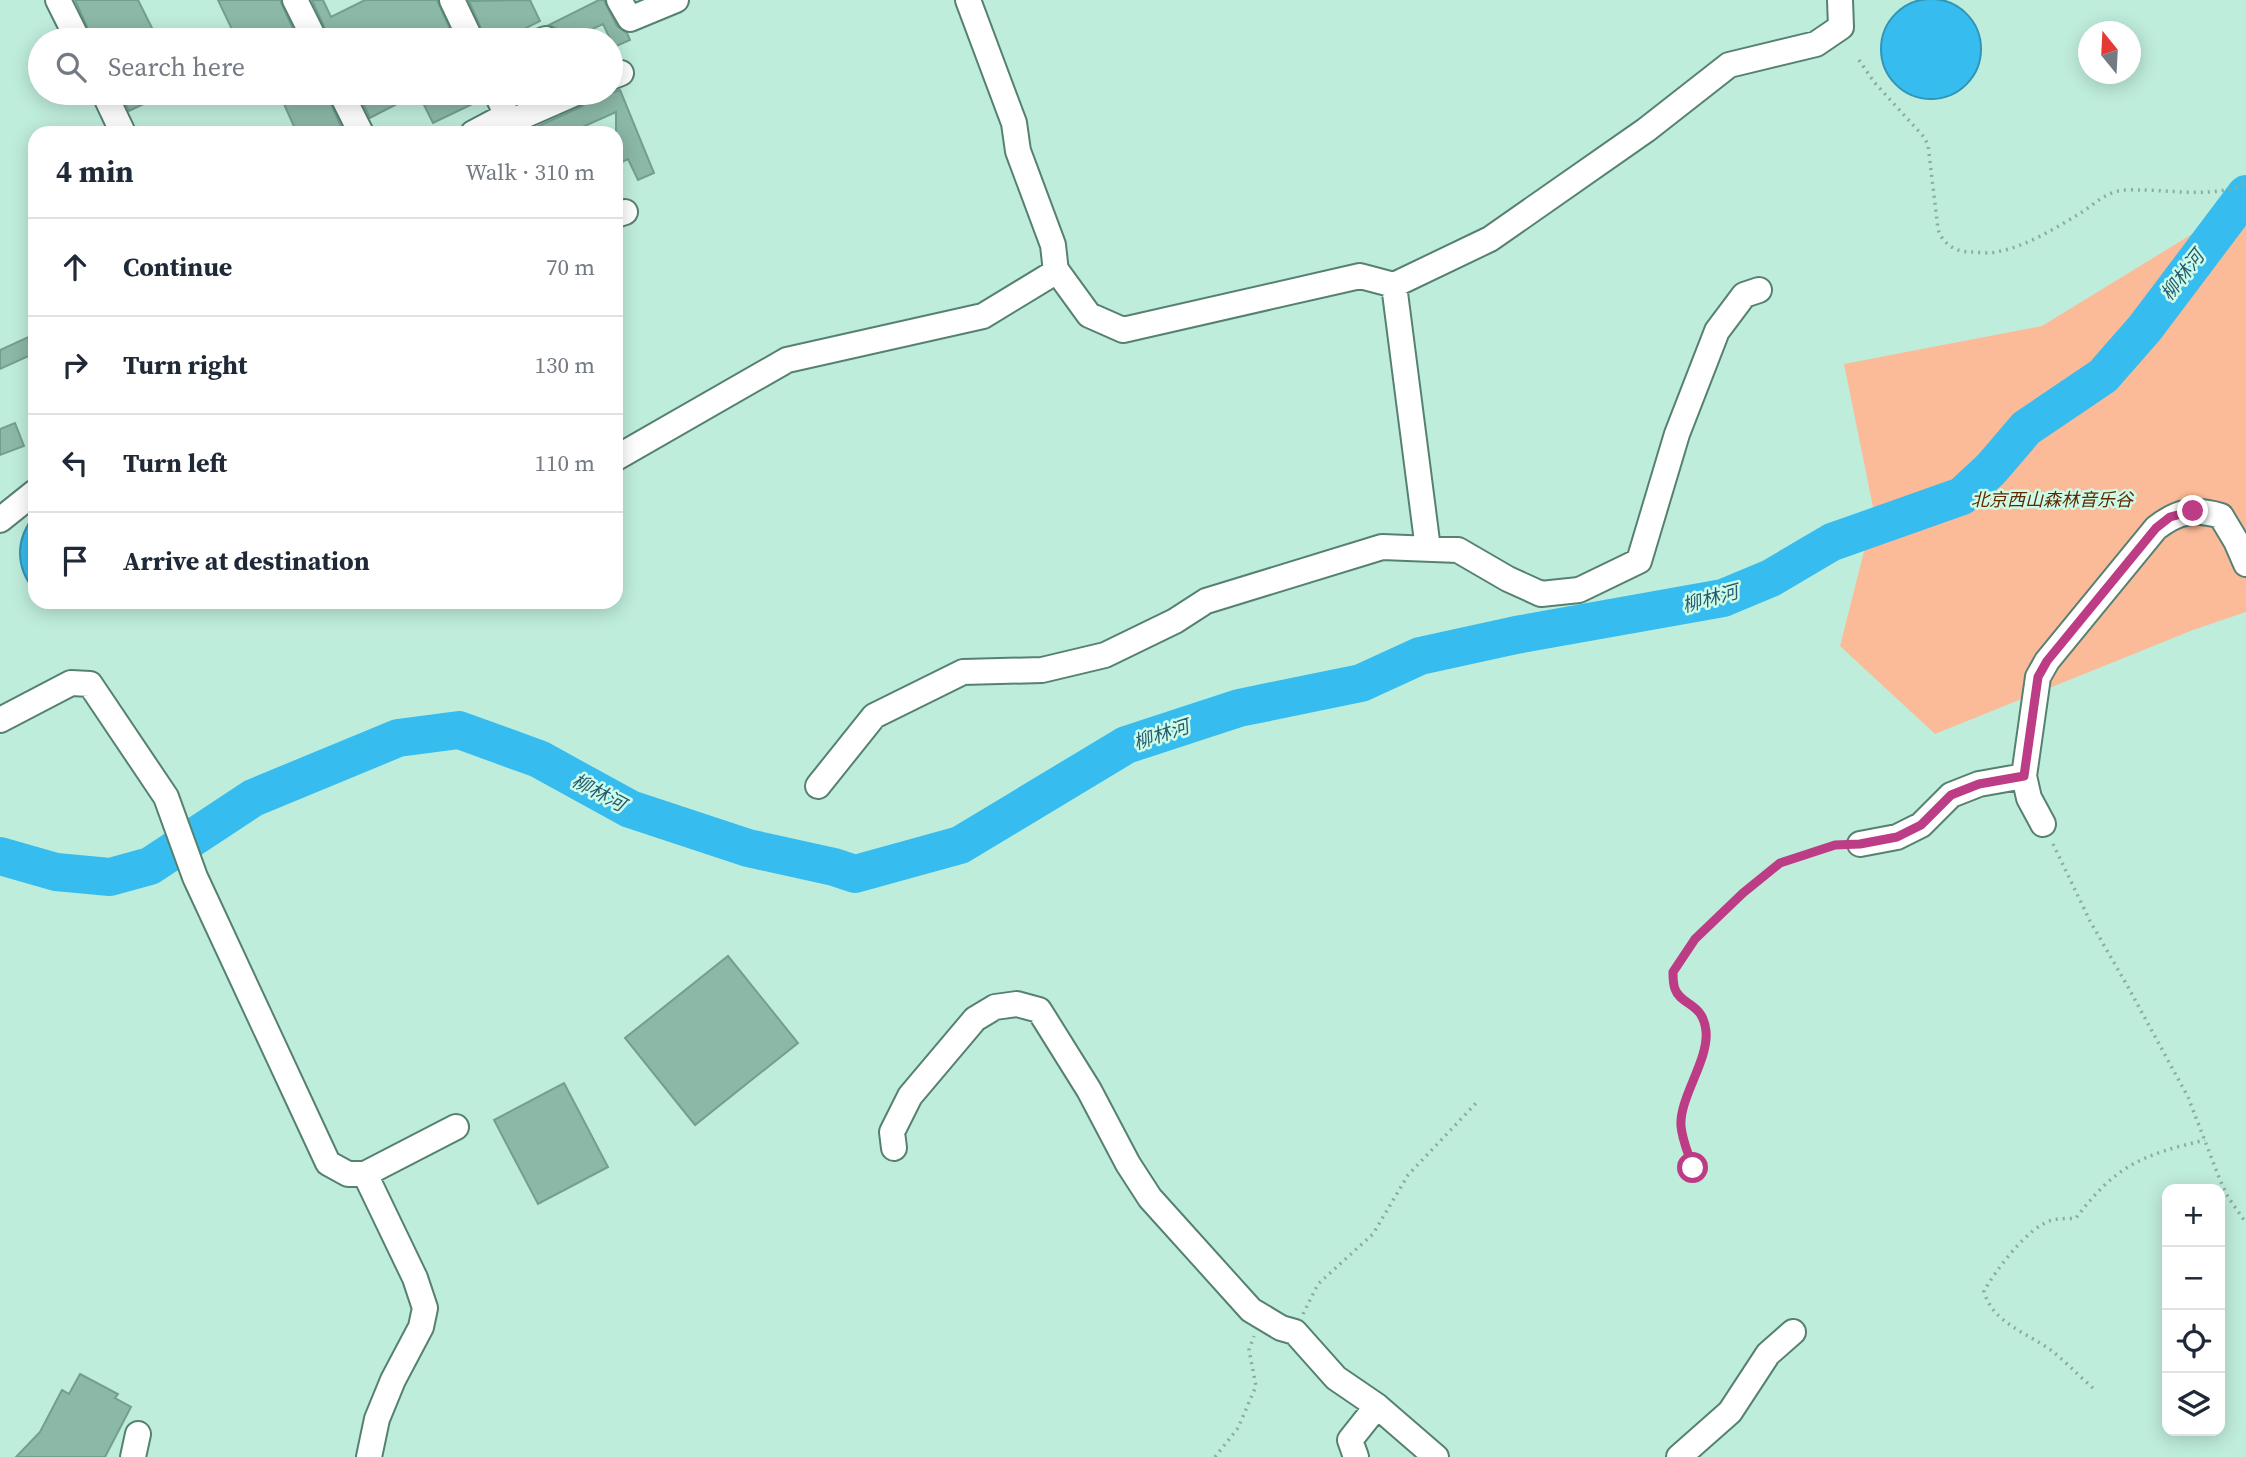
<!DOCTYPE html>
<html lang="en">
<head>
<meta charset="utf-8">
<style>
	:root { --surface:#fff; --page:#f6f6f7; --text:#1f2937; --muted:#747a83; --line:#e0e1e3 }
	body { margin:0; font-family:"Source Serif 4","Noto Sans SC",serif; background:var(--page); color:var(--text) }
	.controls { position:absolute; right:21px; bottom:21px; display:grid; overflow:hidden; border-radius:14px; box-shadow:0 4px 18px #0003 }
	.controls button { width:63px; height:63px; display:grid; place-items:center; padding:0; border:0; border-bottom:2px solid var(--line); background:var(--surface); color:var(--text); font:35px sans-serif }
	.compass { position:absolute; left:2078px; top:21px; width:63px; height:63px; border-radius:50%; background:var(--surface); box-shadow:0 4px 18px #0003; rotate:342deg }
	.stop { position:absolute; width:21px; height:21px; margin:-16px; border:5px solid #bc3c86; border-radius:50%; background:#fff }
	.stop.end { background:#bc3c86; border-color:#fff; box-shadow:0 2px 7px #0008 }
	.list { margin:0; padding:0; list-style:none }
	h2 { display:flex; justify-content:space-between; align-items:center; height:91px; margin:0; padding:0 28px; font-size:30px }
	h2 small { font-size:23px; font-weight:400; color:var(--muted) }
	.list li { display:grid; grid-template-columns:46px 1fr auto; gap:21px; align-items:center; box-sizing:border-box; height:98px; padding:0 28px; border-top:2px solid var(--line) }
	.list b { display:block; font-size:26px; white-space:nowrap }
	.list em { font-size:23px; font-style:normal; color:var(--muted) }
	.icon { flex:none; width:38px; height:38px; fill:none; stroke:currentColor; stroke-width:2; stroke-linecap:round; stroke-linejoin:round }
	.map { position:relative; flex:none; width:2246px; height:1457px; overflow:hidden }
	.search { position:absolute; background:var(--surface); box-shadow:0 4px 18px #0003; left:28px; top:28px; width:595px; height:77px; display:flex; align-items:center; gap:18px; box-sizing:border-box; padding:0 24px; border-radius:38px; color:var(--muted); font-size:26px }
	.panel { position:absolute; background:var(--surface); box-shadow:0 4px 18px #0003; left:28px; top:126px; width:595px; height:483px; border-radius:21px }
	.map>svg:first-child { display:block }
	.green { fill:#fbbb99 }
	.water { fill:#36bcef; stroke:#3195b6; stroke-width:2 }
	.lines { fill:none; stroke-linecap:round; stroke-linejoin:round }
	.river { stroke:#36bcef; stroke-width:38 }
	.building { fill:#8bb8a7; stroke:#739f8e; stroke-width:2 }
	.minor-casing { stroke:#568171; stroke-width:28 }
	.path { stroke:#89ad9f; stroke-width:3.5; stroke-dasharray:2 5; stroke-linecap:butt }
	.minor { stroke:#fff; stroke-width:24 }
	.route { stroke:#bc3c86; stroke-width:9 }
	.labels { text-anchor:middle; stroke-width:5; stroke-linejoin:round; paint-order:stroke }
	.park-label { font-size:18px; font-style:italic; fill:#622800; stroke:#ccfbe8 }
	.water-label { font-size:19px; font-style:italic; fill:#285b70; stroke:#ccfbe8 }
</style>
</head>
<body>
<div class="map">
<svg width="2246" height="1457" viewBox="0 0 2246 1457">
	<rect width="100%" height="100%" fill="#bfeddb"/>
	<path class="green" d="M2246 201V612L2193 630 1935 734 1840 646 1874 512 1844 364 2042 326Z"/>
	<path class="water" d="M1881 49a50 50 0 1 1 100 0a50 50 0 1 1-100 0Z
		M35 515V591C15 567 15 539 35 515Z
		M50 602H98C81 609 67 609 50 602Z"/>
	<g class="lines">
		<path class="river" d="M0 856 56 872 110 877 150 866 253 798 398 738 459 730 539 759 630 809 748 848 834 867 855 874 960 845 1126 745 1239 708 1361 683 1420 656 1516 635 1723 598 1771 578 1832 542 1962 496 1991 469 2026 428 2103 376 2145 328 2246 194"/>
	</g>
	<path class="building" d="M75 0H138L158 40H93Z
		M218 0H280L298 40H237Z
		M312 0H323L331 17 365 0H437L455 40H374L369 29 347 40H330Z
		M530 0 540 21 502 40H486L469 1Z
		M599 0H604L617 26 627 33 630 40 614 47 603 24 569 40H561L556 28 549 25Z
		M620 90 654 173 638 180 628 159 616 165V112L569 133H534L532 129 583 106 588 101 591 93H611Z
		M120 93H167L129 111Z
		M279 93H326L344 133H297Z
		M358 93H418L370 118Z
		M418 93H481L483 99 433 123Z
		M516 93H540L520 101Z
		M35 334V353L0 369V350Z
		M15 423 24 446 0 455V429Z
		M728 956 798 1043 695 1125 625 1038Z
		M564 1083 608 1167 538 1204 494 1120Z
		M80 1374 118 1394 115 1398 131 1407 105 1457H16L40 1432 62 1390 69 1394Z"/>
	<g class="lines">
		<defs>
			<path id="minor" d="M58 0 78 40
				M295 0 315 40
				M452 0 471 40
				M619 0 630 19 676 0
				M968 0 1014 123 1018 151 1053 245 1056 272
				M543 40 546 39
				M611 77 621 73
				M104 93 123 133
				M341 93 361 133
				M519 118 576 93
				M473 133 507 115 496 93
				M616 215 625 212
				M1394 285 1428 549
				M616 458 787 360 983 316 1057 271 1089 315 1123 330 1360 276 1394 285 1490 239 1646 130 1729 65 1816 44 1841 27 1840 0
				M0 520 35 492
				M0 720 71 683 90 684 166 797 195 877 328 1163 348 1174H365L456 1127
				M818 786 874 716 963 672 1042 670 1105 655 1175 621 1206 601 1382 547 1458 550 1508 579 1541 594 1579 590 1639 561 1677 434 1717 331 1744 295 1759 290
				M2043 824 2029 798 2024 776 2038 677 2047 661 2156 528C2178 511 2194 508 2221 516L2236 541 2246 564
				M1860 844 1897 837 1921 825 1951 795 1979 784 2024 776
				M894 1148 892 1132 910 1096 975 1019 995 1007 1017 1004 1039 1010 1089 1090 1128 1164 1150 1198 1251 1310 1281 1328 1295 1332 1336 1378 1377 1406 1436 1457
				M365 1174 415 1278 425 1308 421 1327 393 1380 377 1419 369 1457
				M133 1457 138 1434
				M1356 1457 1350 1440 1377 1406
				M1679 1457 1730 1412 1768 1354 1793 1332"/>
		</defs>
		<use href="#minor" class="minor-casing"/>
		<path class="path" d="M1859 60 1874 82 1924 137 1928 145 1938 229C1942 243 1955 252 1970 252 1978 252 1988 254 1996 252 2025 247 2054 229 2079 214 2091 207 2101 196 2115 192 2123 189 2133 190 2141 190 2172 190 2220 199 2246 182
			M2053 844 2090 921 2128 987 2188 1097 2220 1180 2228 1197 2246 1223
			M1694 1168C1689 1155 1682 1140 1681 1126 1679 1097 1709 1061 1706 1031 1703 1001 1681 1007 1675 989 1673 984 1673 977 1673 973L1695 939 1743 893 1780 863 1837 845
			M1303 1314 1318 1284 1373 1234 1408 1175 1479 1100
			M2093 1388C2079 1376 2066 1362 2052 1351 2028 1333 1992 1323 1984 1291 1996 1270 2029 1225 2053 1220 2060 1218 2069 1219 2076 1218 2116 1165 2142 1155 2205 1140
			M1215 1457 1238 1428 1256 1386 1249 1350 1254 1336"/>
		<use href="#minor" class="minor"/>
	</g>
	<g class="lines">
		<path class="route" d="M1693 1168C1689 1155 1682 1140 1681 1126 1679 1098 1709 1060 1706 1031 1703 1002 1681 1006 1675 989 1673 984 1673 977 1673 972L1695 939 1743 893 1780 863 1835 845 1860 844 1897 837 1921 825 1951 795 1979 784 2024 776 2038 677 2047 661 2156 528 2170 517 2193 511"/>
	</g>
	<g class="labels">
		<g class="park-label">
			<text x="2052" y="506">北京西山森林音乐谷</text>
		</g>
		<g class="water-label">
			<text transform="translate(2182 275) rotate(-52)" y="7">柳林河</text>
			<text transform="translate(1710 598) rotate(-15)" y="7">柳林河</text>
			<text transform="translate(1161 734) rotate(-18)" y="7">柳林河</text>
			<text transform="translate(599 792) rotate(28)" y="7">柳林河</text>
		</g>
	</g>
</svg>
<div class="controls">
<button>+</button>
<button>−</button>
<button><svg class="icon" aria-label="locate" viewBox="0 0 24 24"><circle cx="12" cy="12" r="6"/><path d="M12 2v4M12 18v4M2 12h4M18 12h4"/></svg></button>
<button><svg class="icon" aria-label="layers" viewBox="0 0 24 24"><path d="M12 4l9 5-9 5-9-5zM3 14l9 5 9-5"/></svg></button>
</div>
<svg class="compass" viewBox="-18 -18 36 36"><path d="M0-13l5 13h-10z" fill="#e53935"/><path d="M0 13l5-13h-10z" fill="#747a83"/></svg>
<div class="stop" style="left:1693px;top:1168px"></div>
<div class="stop end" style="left:2193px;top:511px"></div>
<div class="search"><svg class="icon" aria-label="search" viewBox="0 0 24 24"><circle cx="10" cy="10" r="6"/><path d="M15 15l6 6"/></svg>Search here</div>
<section class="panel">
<h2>4 min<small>Walk · 310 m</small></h2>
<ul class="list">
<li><svg class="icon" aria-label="ahead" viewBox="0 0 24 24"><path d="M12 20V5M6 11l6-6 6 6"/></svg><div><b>Continue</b></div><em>70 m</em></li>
<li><svg class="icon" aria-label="right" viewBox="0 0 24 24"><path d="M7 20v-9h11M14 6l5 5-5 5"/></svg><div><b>Turn right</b></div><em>130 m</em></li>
<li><svg class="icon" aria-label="left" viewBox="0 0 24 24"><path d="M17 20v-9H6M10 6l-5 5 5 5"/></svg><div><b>Turn left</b></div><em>110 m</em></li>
<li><svg class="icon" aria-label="arrive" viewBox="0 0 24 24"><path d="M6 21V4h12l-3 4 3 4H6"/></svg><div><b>Arrive at destination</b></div></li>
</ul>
</section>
</div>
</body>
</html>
